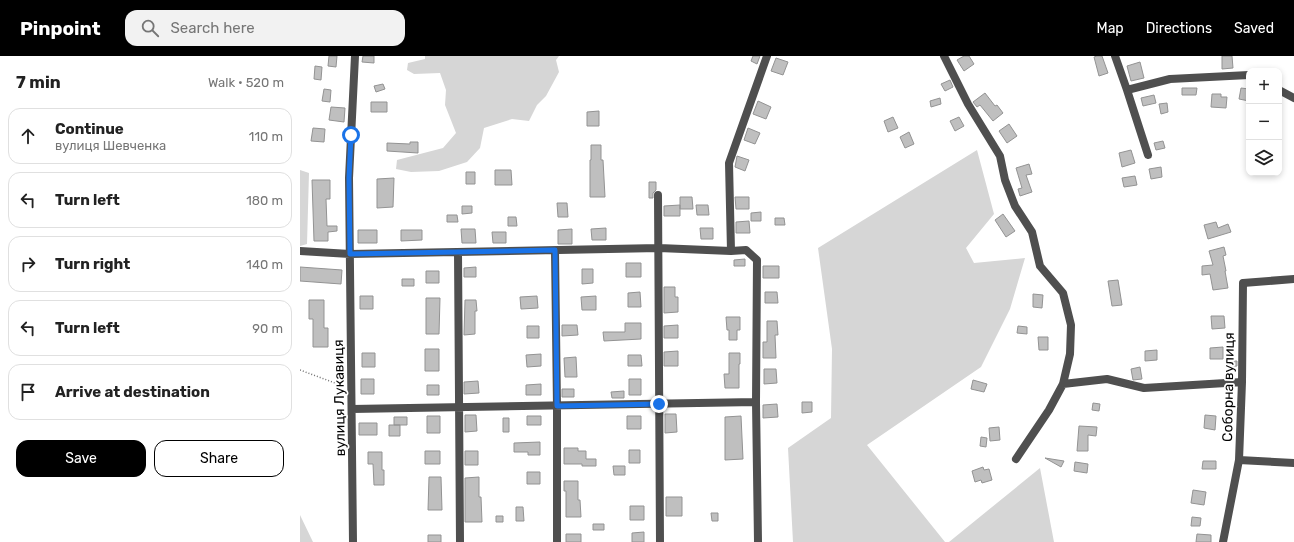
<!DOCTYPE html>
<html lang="en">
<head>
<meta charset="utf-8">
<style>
	:root { --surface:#fff; --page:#f2f2f2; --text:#222; --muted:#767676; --line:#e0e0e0; --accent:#000 }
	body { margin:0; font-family:Rubik,sans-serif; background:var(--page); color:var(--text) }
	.controls { position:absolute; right:12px; top:12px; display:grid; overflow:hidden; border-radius:8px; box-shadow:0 2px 6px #0003 }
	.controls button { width:36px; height:36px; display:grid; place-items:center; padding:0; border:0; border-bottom:1px solid var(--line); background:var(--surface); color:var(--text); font:20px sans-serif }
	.stop { position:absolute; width:12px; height:12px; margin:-9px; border:3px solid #1a73e8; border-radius:50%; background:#fff }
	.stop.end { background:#1a73e8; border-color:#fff; box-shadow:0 1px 4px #0008 }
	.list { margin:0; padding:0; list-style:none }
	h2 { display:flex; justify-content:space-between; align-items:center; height:52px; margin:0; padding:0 16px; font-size:17px }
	h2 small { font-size:13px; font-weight:400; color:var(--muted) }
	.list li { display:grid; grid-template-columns:26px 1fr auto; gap:12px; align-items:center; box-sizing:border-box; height:56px; margin:0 8px 8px; padding:0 8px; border:1px solid var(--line); border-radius:12px }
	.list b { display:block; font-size:15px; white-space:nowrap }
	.list p { margin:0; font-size:13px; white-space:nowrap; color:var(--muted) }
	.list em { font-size:13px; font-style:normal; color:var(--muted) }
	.actions { display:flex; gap:8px; padding:12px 16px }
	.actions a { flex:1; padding:9px 0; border:1px solid var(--accent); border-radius:12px; text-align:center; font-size:14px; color:var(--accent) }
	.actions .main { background:var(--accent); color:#fff }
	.icon { flex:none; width:22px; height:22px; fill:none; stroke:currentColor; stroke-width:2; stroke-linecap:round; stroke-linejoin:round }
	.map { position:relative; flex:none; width:994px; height:486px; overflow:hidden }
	header { display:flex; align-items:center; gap:24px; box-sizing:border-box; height:56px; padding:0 20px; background:var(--accent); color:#fff }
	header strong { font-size:19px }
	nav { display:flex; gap:22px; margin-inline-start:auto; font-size:14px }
	.search { width:280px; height:36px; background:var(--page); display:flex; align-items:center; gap:10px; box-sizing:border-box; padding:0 14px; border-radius:12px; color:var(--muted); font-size:15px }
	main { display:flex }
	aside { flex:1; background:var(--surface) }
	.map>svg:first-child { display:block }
	.green { fill:#d6d6d6 }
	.building { fill:#bfbfbf; stroke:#939393 }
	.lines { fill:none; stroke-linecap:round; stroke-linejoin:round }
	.path { stroke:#717171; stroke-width:1.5; stroke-dasharray:1 2; stroke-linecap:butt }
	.minor { stroke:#4f4f4f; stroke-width:8 }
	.route { stroke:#1a73e8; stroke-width:5 }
	.labels { text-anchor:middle; stroke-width:3.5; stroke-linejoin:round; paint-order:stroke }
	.street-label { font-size:14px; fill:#000; stroke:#fff }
</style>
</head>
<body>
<header>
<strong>Pinpoint</strong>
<div class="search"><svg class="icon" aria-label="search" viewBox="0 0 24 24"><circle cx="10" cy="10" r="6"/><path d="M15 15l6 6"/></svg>Search here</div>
<nav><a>Map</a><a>Directions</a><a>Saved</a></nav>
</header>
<main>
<aside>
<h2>7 min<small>Walk · 520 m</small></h2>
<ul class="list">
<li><svg class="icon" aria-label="ahead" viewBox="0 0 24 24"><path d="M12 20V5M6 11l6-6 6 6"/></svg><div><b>Continue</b><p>вулиця Шевченка</p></div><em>110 m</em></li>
<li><svg class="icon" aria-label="left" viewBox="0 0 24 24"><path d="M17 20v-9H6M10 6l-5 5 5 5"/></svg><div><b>Turn left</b></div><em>180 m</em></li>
<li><svg class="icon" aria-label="right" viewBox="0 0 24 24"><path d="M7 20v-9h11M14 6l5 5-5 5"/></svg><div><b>Turn right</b></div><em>140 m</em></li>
<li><svg class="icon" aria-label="left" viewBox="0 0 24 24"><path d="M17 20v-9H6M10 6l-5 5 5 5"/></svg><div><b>Turn left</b></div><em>90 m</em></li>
<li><svg class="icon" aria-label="arrive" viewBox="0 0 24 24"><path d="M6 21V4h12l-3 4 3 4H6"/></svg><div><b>Arrive at destination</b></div></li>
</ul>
<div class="actions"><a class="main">Save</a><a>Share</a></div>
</aside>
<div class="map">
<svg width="994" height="486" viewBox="0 0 994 486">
	<rect width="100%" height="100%" fill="#fff"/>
	<path class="green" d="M125 0H259L256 4 259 16 246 40 237 49 229 65 212 63 184 72 180 92 167 106 139 115 111 116 96 113 97 104 143 92 156 77 145 49 146 34 140 17 114 18 107 14 108 7 125 3Z
		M677 94 694 158 666 192 674 207 725 202 710 253 681 311 567 389 645 486H493L488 392 531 362 532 293 518 192Z
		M0 114 9 117 7 188 0 190Z
		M740 412 754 486H649Z
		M0 459 13 486H0Z"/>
	<path class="building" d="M29 0H37L36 11 28 10Z
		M63 0H74V7L62 6Z
		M453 0H460L457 8 451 5Z
		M664 0H669L674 8 664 15 657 4Z
		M797 0H802L808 17 799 20 794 1Z
		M922 0H932L933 12 922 13Z
		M476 2 488 6 483 19 471 15Z
		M840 6 844 22 831 25 827 10Z
		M15 10 22 11 21 24 14 23Z
		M650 24 653 31 645 35 641 28Z
		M83 28 85 33 76 36 74 30Z
		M882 32H897L896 39H882Z
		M941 32 949 33V45L939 43Z
		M24 33 31 34 30 46 22 45Z
		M685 37 695 50 697 49 703 57 693 65 680 49 677 51 673 46Z
		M912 38H921V41H927L926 52 911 51Z
		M854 39 856 47 843 50 841 42Z
		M640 42 641 48 631 51 630 45Z
		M458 45 471 51 466 63 453 58Z
		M71 46H87V56H71Z
		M867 47 868 56 861 58 859 48Z
		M31 51 45 52 44 66 29 64Z
		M299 55V70H287V56Z
		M593 61 598 72 588 76 584 65Z
		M659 61 664 70 655 75 650 65Z
		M709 68 717 80 707 87 699 75Z
		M13 72 25 73 24 86 11 85Z
		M448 72 460 77 455 88 444 84Z
		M609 76 614 88 605 92 600 81Z
		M863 85 865 92 856 94 854 87Z
		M110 86H118V97L87 95V87L110 88Z
		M291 89H301V104H303L305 141H290V104H291Z
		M831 94 835 107 822 111 819 97Z
		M437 100 449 104 445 115 435 111Z
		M729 108 732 118 726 119 732 136 720 140 718 133 722 132 716 112Z
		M861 111 862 121 851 123 849 113Z
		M195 114H211L212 129H195Z
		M166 116H175V128H166Z
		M835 120 837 129 824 131 822 122Z
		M94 122 93 151 77 152V123Z
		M12 124H30V143H26L27 170H37V175L28 176V185H14Z
		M349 126H356V134L353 137V142H349Z
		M380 141H392L393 153H380Z
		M435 141H449V153H436Z
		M257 147H267L268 161H258Z
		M380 149V160H364V150Z
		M396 149H408L409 159H397Z
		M162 150H172V157L162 158Z
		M461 156V165H451V157Z
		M703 158 715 175 706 181 695 164Z
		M147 159H157L158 166H147Z
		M208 161H216L217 170H208Z
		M475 162H484L485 169H475Z
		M449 165 450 177H436V166Z
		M916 166 918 172 928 168 931 176 908 183 904 169Z
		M306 172V184H292L291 173Z
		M400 172H413V183H401Z
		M161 173H175L176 187H162Z
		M272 173V188H258V174Z
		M58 174H77V187H58Z
		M101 174H122V184L101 185Z
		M192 176H206V187H193Z
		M924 191 926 199 923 200 926 215H925L928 232 913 234 910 218 902 219V210L913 209 909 195Z
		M445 203V210H434V204Z
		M326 207H341V221H326Z
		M463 210H479V222H463Z
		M0 211 42 214 41 228 0 225Z
		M176 211V221H164V212Z
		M282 213H293V227L282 228Z
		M126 215H139V227H126Z
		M102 223H114V230H102Z
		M818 224 822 249 812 250 808 225Z
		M364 231H375V241H378V256L364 257Z
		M340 236 341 251H328V237Z
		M465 236H477L478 247H465Z
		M733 238 743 239 742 252 733 251Z
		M60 240H73V253H60Z
		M237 240 238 252 221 253 220 241Z
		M296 240V254H282L281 241Z
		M126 242H140L139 278H126Z
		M9 244H24V272H28V291H13V263H9Z
		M165 244H176L177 255H175V278L164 279Z
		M911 260H924L925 272 912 273Z
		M426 261H440V274H437V284H429V274H427Z
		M467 265H477L478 279H475L476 302H463V286H467Z
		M325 267H341V283L304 285 303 276H325Z
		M262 269H277L278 279 262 280Z
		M378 269V282H364V270Z
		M227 270H239V282H227Z
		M718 270 727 271V278L717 277Z
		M738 281H748V294H739Z
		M923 291V303H910V292Z
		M125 293H139V315H125Z
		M857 294V304L845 305V295Z
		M378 295V310H364V296Z
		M62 297H75V311H62Z
		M429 297H440V308H439V332H425L424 318H429Z
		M241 298V310L227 311 226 299Z
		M328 299H341L342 310H328Z
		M276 301 277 321H265L264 302Z
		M927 305H937V310L927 311Z
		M840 311 842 323 833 324 831 313Z
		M464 313H476L477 327 464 328Z
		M61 323H74V338H61Z
		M329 323H341V339H329Z
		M673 324 687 328 684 336 671 333Z
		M178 325 179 337 164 338V326Z
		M241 328V339H226V329Z
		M127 329H139V339H127Z
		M262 333H274V341H262Z
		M324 335V342H312L311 336Z
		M502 346H512V356L502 357Z
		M793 347 800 348 799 355 792 354Z
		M477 348 478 361 463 362V349Z
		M365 358H376L377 376 365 377Z
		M165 359H176L177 375 165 376Z
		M905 359 916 360 915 374 904 372Z
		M127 360H140V377H127Z
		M227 360H241V369H227Z
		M327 360H341V373H327Z
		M441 360 443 403 425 404V361Z
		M94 361H107V369H94Z
		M203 362H209V376H203Z
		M59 367H77V379H59Z
		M89 369H100V380H89Z
		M779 370 797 371 796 380 788 379V395H777Z
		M699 371 700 384 690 385 689 372Z
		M681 381 687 382 686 391 680 390Z
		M240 386V399H228V396H214V387Z
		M264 392H278V395H286V403H296V410H282V408H264Z
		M329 394H340V407H329Z
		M125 395H140V408H125Z
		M165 395H178V409H165Z
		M68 396H82V414H84V429H74L73 408H68Z
		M745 402 764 405 761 411Z
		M903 405H916V413H902Z
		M775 406 788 408 787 417 774 415Z
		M313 410H325V419H314Z
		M683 411 684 414 689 413 692 424 682 427 681 424 675 426 672 415Z
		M227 416H240V428H227Z
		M129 421H141L142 454H128Z
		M179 421V441H181L182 466H165V422Z
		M264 425H278V444H280L281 461H266V435H264Z
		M893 434 906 436 904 449 891 447Z
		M366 441H382V460H366Z
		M330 450H344V464H330Z
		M216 451H223L224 465H216Z
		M411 457H418V465H412Z
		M196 460H203V466H196Z
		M892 461 901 462 900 470H891Z
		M293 468H304V474H293Z
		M344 476V486H332V477Z
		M266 478H281V486H266Z
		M897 478 911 479V486H896Z
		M128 479H141V486H128Z"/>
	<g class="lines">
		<path class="path" d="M0 314 43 330"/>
		<path class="minor" d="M644 0 668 48 700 100 705 124 715 150 732 176 740 210 763 237 771 269 770 298 763 328 749 354 716 403
			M815 0 827 34 848 99
			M827 34 870 23 949 19
			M979 34 994 42
			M358 139 360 486
			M0 195 50 198 359 192 431 195 446 194 457 204 456 346 458 486
			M255 195 257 350V486
			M431 195 429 107 467 0
			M158 196 160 486
			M763 328 807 323 844 332 942 326
			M52 353 456 346
			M939 404 994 407
			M53 486 49 122 55 0
			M923 486 939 404 942 326 943 227 994 223"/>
	</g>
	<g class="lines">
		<path class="route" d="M51 79 49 122 50 198 255 194 257 350 359 348"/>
	</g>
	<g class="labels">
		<g class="street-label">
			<text transform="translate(928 331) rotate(-89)" y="5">Соборна вулиця</text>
			<text transform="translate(39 342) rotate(-91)" y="5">вулиця Лукавиця</text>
		</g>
	</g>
</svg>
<div class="controls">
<button>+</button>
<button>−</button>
<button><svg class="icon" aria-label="layers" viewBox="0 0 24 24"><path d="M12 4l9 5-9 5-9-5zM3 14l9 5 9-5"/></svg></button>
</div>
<div class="stop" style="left:51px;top:79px"></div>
<div class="stop end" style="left:359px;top:348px"></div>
</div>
</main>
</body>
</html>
